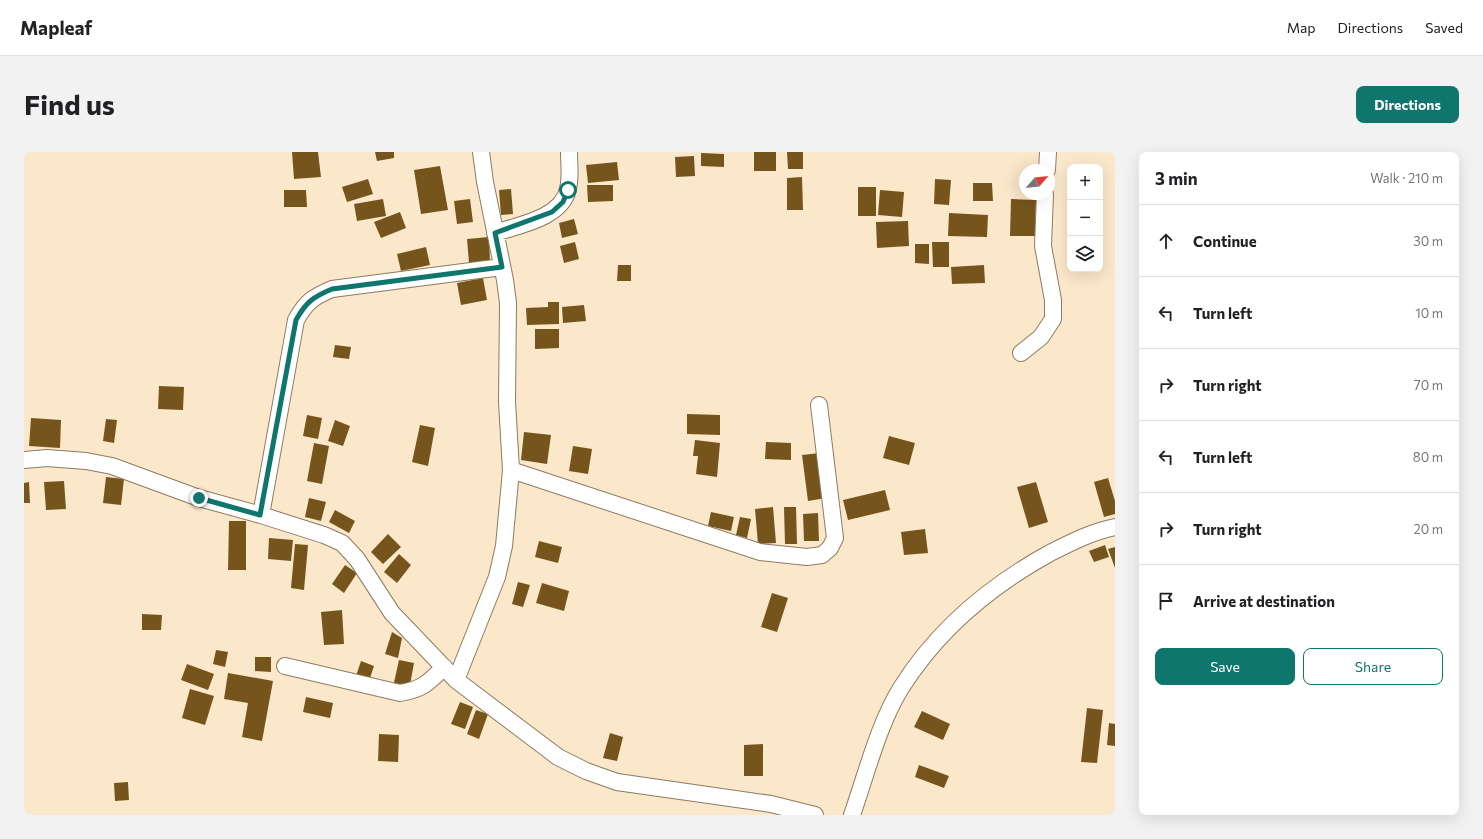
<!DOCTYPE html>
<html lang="en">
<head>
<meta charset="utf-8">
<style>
	:root { --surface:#fff; --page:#f2f2f2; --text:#202124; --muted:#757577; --line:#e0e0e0; --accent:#0f766e }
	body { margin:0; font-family:Commissioner,sans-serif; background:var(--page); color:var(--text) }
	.controls { position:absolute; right:12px; top:12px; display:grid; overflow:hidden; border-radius:8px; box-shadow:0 4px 16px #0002 }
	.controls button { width:36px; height:36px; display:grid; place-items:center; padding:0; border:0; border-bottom:1px solid var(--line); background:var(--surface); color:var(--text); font:20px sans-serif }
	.compass { position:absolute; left:995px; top:12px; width:36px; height:36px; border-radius:50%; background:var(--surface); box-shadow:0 4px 16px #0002; rotate:62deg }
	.stop { position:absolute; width:12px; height:12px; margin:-9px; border:3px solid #0f766e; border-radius:50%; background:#fff }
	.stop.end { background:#0f766e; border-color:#fff; box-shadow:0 1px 4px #0008 }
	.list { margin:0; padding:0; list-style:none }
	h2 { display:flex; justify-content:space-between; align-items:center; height:52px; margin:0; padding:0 16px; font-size:17px }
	h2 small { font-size:13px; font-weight:400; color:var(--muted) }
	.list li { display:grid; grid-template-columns:26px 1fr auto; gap:12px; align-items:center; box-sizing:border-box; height:72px; padding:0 16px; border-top:1px solid var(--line) }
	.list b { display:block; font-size:15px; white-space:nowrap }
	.list em { font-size:13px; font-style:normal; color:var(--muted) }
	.actions { display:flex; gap:8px; padding:12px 16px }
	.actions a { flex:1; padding:9px 0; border:1px solid var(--accent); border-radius:8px; text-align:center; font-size:14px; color:var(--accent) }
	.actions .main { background:var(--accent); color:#fff }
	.icon { flex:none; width:22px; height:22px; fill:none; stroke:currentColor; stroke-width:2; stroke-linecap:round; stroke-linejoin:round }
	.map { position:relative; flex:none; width:1091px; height:663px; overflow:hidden; border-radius:8px }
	header { display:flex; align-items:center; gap:24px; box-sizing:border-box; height:56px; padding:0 20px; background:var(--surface); border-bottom:1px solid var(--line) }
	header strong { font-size:19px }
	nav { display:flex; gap:22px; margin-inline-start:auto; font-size:14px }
	.intro { display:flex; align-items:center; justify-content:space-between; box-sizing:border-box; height:96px; padding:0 24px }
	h1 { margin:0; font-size:28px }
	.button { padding:10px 18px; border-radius:8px; background:var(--accent); color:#fff; font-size:14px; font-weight:700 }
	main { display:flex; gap:24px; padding:0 24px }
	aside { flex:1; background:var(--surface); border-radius:8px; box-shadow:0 4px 16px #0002 }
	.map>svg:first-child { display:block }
	.building { fill:#75551c }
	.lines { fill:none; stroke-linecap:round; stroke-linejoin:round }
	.minor-casing { stroke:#8d7b61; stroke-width:18 }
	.minor { stroke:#fff; stroke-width:16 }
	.route { stroke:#0f766e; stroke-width:5 }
</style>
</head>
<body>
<header>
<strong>Mapleaf</strong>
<nav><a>Map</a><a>Directions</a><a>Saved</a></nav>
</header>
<div class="intro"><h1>Find us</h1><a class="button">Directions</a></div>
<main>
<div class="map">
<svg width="1091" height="663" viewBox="0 0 1091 663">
	<rect width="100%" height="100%" fill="#fbe7ca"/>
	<path class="building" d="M268 0H294L297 25 270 27Z
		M351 0H370V6L353 9Z
		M730 0H752V19H730Z
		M763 0H779V17H764Z
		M677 1 700 2V15L677 14Z
		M670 4 671 24 652 25 651 5Z
		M593 10 595 28 564 31 562 13Z
		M416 14 424 58 397 62 390 18Z
		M778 25 779 58H763V26Z
		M344 27 349 42 323 50 318 35Z
		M911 27 927 28 925 53 910 52Z
		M949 31H968L969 49H949Z
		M563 33H589V49L564 50Z
		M834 35H852V64H834Z
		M487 37 489 62 477 63 475 38Z
		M260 38H282L283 55H260Z
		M856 38 880 40 878 65 854 63Z
		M359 47 362 64 333 69 330 52Z
		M446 47 449 70 433 72 430 49Z
		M987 47 1012 48 1011 84H986Z
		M376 60 382 76 357 86 350 70Z
		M925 61 964 63 963 85 924 84Z
		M550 67 554 82 538 86 535 71Z
		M884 69 885 94 853 96 852 70Z
		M465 85 466 110 445 111 443 87Z
		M551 90 555 107 540 111 536 94Z
		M908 90H925V115H909Z
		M891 92H905V112L891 111Z
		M402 95 406 113 377 119 373 102Z
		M594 113H607V129H593Z
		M960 113 961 131 928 132 927 115Z
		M459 126 463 148 437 153 433 131Z
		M524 150H535V172L503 173 502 156 524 155Z
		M560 153 562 169 539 171 538 155Z
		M511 177H535V196L511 197Z
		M311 193 327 195 325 207 309 205Z
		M135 234 160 235 159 258 134 257Z
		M663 262 696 263V283L663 282Z
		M283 263 298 266 294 287 279 284Z
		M7 266 37 268 36 296 5 294Z
		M82 267 93 268 90 291 79 289Z
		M311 268 326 274 319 294 304 289Z
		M396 273 411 276 404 314 388 310Z
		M500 280 527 283 523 312 497 308Z
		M865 284 891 291 885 313 859 306Z
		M671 288 696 291 693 325 672 322 674 304H669Z
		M742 290 767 291V308L741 307Z
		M290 291 305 294 298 332 283 329Z
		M549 294 568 297 564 322 545 319Z
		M796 301 802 346 784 349 778 303Z
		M82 325 100 327 97 353 79 351Z
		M1084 326 1091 349V362L1080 365 1070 330Z
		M40 329 42 357 22 358 20 330Z
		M5 330 6 351H0V331Z
		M1012 330 1024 370 1005 376 993 335Z
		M861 338 866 358 824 368 819 348Z
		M285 346 302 350 297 369 281 365Z
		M749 355 752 391 734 392 731 357Z
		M760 355H772L773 392H761Z
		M311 358 331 369 325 381 305 370Z
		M687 360 710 365 707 379 684 374Z
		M794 361 795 389H780L779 362Z
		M716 365 727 367 723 386 712 383Z
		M205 369H222V418H204Z
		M901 377 904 401 880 403 877 380Z
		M364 382 377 395 359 412 347 400Z
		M245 386 269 388 267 409 244 407Z
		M515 389 538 395 534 411 511 405Z
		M271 392 284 393 280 438 267 436Z
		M1081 393 1085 405 1070 410 1065 399Z
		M1091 395V416L1084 397Z
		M375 402 387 413 373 431 360 420Z
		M321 413 333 421 320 441 308 432Z
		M494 430 506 433 499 455 488 452Z
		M518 431 545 439 540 459 512 451Z
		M748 441 764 446 753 480 737 475Z
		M318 458 320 492 300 493 297 460Z
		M118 462 138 463 137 478H118Z
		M368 480 378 486 374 506 361 502Z
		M192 498 204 500 201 515 189 512Z
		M231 505H247V520L231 519Z
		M375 508 390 511 385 538 369 535Z
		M337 509 350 514 344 532 331 527Z
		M163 512 190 522 184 538 157 528Z
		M204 521 249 529 238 589 218 585 224 551 200 547Z
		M166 537 190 544 181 573 158 566Z
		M282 545 309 551 306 566 279 560Z
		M436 550 449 555 441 577 427 572Z
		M1063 556 1079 558 1073 611 1057 610Z
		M452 558 464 562 455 587 443 582Z
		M898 559 926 572 919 588 890 575Z
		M1085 571 1091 572V594L1083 593Z
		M586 581 599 585 593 609 579 606Z
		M355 582 375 583 374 610 354 609Z
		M739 592V624H720V593Z
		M895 613 925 624 920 636 891 625Z
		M104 630 105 648 91 649 90 631Z"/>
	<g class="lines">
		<defs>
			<path id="minor" d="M1023 18 1024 0
				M471 81C495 73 538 66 544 37 547 25 545 12 545 0
				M997 201 1017 185 1029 167V148L1019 94 1021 42
				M0 308 23 306 62 309 88 314 175 346 237 363 300 383 318 391 333 407 368 461 432 528 534 605 562 619 593 630 747 652 791 663
				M487 318 736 400 783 405 798 403 806 396 811 386 795 253
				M237 363 272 168C282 150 289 145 308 137L478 115
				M261 514 376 541C399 537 404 531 420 515
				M432 528 473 425 480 394 487 318 483 250 484 151 481 128 461 30 457 0
				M828 663C842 623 855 571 877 536 914 477 966 434 1026 401 1046 391 1069 379 1091 375"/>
		</defs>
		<use href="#minor" class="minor-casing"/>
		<use href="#minor" class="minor"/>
	</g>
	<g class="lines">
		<path class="route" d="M175 346 236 363 272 168C282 150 289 145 308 137L478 115 471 81 528 60 539 50 544 38"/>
	</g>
</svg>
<div class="controls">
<button>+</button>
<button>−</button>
<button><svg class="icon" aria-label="layers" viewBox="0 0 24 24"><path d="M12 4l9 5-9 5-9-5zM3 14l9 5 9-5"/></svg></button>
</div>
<svg class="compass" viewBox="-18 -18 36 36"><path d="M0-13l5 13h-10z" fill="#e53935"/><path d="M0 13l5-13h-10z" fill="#757577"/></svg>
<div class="stop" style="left:544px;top:38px"></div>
<div class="stop end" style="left:175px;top:346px"></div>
</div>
<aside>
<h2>3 min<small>Walk · 210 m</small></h2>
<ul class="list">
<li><svg class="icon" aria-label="ahead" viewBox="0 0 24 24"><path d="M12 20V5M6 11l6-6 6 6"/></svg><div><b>Continue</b></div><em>30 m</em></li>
<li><svg class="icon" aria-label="left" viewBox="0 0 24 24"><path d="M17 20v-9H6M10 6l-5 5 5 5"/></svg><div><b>Turn left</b></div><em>10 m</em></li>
<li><svg class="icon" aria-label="right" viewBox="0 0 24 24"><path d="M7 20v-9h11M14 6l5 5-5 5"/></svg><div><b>Turn right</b></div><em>70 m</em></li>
<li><svg class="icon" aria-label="left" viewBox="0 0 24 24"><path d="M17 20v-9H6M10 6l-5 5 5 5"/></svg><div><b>Turn left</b></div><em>80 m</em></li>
<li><svg class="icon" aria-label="right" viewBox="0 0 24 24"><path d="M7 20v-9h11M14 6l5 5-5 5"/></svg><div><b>Turn right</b></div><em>20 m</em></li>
<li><svg class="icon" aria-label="arrive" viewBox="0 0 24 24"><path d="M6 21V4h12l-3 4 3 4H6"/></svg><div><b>Arrive at destination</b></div></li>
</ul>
<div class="actions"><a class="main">Save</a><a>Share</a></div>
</aside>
</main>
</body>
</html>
